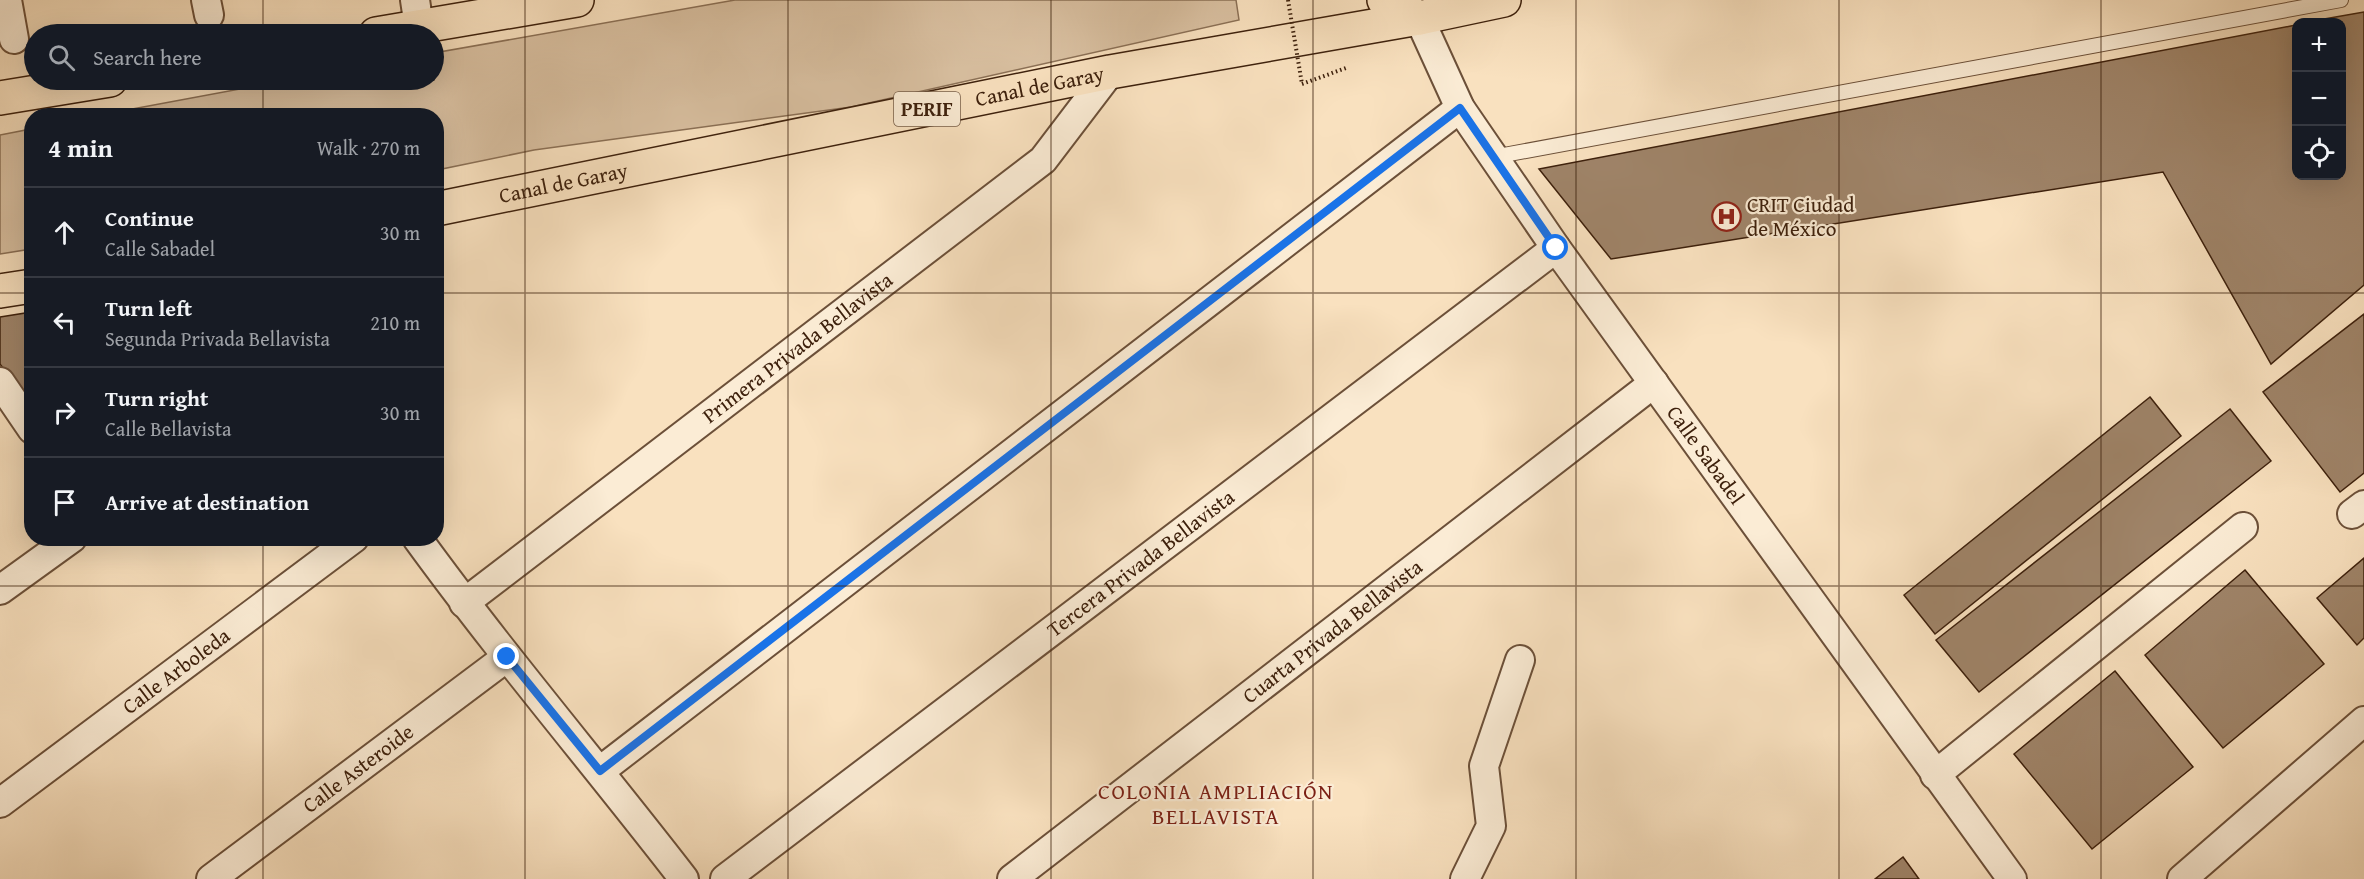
<!DOCTYPE html>
<html lang="en">
<head>
<meta charset="utf-8">
<style>
	:root { --surface:#171b24; --page:#242831; --text:#f1f3f6; --muted:#9ea1a6; --line:#363941 }
	body { margin:0; font-family:"Gentium Book Plus",serif; background:var(--page); color:var(--text) }
	.controls { position:absolute; right:18px; top:18px; display:grid; overflow:hidden; border-radius:12px; box-shadow:0 6px 24px #0002 }
	.controls button { width:54px; height:54px; display:grid; place-items:center; padding:0; border:0; border-bottom:2px solid var(--line); background:var(--surface); color:var(--text); font:30px sans-serif }
	.stop { position:absolute; width:18px; height:18px; margin:-14px; border:4px solid #1a73e8; border-radius:50%; background:#fff }
	.stop.end { background:#1a73e8; border-color:#fff; box-shadow:0 2px 6px #0008 }
	.list { margin:0; padding:0; list-style:none }
	h2 { display:flex; justify-content:space-between; align-items:center; height:78px; margin:0; padding:0 24px; font-size:26px }
	h2 small { font-size:20px; font-weight:400; color:var(--muted) }
	.list li { display:grid; grid-template-columns:39px 1fr auto; gap:18px; align-items:center; box-sizing:border-box; height:90px; padding:0 24px; border-top:2px solid var(--line) }
	.list b { display:block; font-size:22px; white-space:nowrap }
	.list p { margin:0; font-size:20px; white-space:nowrap; color:var(--muted) }
	.list em { font-size:20px; font-style:normal; color:var(--muted) }
	.icon { flex:none; width:33px; height:33px; fill:none; stroke:currentColor; stroke-width:2; stroke-linecap:round; stroke-linejoin:round }
	.map { position:relative; flex:none; width:2364px; height:879px; overflow:hidden }
	.search { position:absolute; background:var(--surface); box-shadow:0 6px 24px #0002; left:24px; top:24px; width:420px; height:66px; display:flex; align-items:center; gap:15px; box-sizing:border-box; padding:0 21px; border-radius:33px; color:var(--muted); font-size:22px }
	.panel { position:absolute; background:var(--surface); box-shadow:0 6px 24px #0002; left:24px; top:108px; width:420px; height:438px; border-radius:24px }
	.map>svg:first-child { display:block }
	.green { fill:#d9c0a1; stroke:#8b7056; stroke-width:1.5 }
	.building { fill:#9f8469; stroke:#3d200c; stroke-width:1.5 }
	.lines { fill:none; stroke-linecap:round; stroke-linejoin:round }
	.lane-casing { stroke:#6c5039; stroke-width:16 }
	.street-casing { stroke:#6c5039; stroke-width:32 }
	.primary-casing { stroke:#3d200c; stroke-width:36 }
	.highway-casing { stroke:#3d200c; stroke-width:36 }
	.path { stroke:#3d200c; stroke-width:4; stroke-dasharray:1.5 3; stroke-linecap:butt }
	.lane { stroke:#fbecd5; stroke-width:14 }
	.street { stroke:#fbecd5; stroke-width:28 }
	.primary { stroke:#f9e1bf; stroke-width:33 }
	.highway { stroke:#f9e1bf; stroke-width:33 }
	.path-bridge { stroke:#3d200c; stroke-width:4; stroke-dasharray:1.5 3; stroke-linecap:butt }
	.route { stroke:#1a73e8; stroke-width:8 }
	.grid { fill:none; stroke:#3d200c; stroke-width:1.5; stroke-opacity:0.55 }
	.labels { text-anchor:middle; stroke-width:4.5; stroke-linejoin:round; paint-order:stroke }
	.shield { fill:#fbecd5; stroke:#765d48; stroke-width:1.5 }
	.shield-label { font-size:20px; font-weight:bold; fill:#3d200c }
	.street-label { font-size:21px; fill:#3d200c; stroke:#fbecd5 }
	.poi-label { font-size:21px; fill:#3d200c; stroke:#fbecd5; text-anchor:start }
	.neighbourhood-label { font-size:22px; letter-spacing:1.5px; fill:#7a1f14; stroke:#fbecd5 }
</style>
</head>
<body>
<div class="map">
<svg width="2364" height="879" viewBox="0 0 2364 879">
	<rect width="100%" height="100%" fill="#f9e1bf"/>
	<filter id="stains"><feTurbulence type="fractalNoise" baseFrequency=".00333" numOctaves="4"/><feColorMatrix values="0 0 0 0 .2 0 0 0 0 .09 0 0 0 0 .02 0 0 0 .5 -.17"/></filter>
	<radialGradient id="worn" r=".72"><stop offset=".6" stop-color="#630" stop-opacity="0"/><stop offset="1" stop-color="#630" stop-opacity=".3"/></radialGradient>
	<path class="green" d="M735 0H1236L1239 20 851 107 534 150 437 170 436 116 100 115 288 80H434V53Z
		M31 129V249L0 254V135Z"/>
	<path class="building" d="M2364 12V285L2271 364 2163 172 1611 259 1539 169 2296 25V176H2342V22H2307Z
		M32 312V407L0 364V317Z
		M2364 314V473L2340 492 2263 392Z
		M2150 397 2181 436 1935 634 1904 595Z
		M2230 409 2271 461 1979 692 1936 640Z
		M2364 558V638L2357 645 2317 598Z
		M2245 570 2324 664 2223 748 2145 655Z
		M2115 671 2193 767 2092 849 2014 754Z
		M1903 857 1919 879H1875Z"/>
	<g class="lines">
		<defs>
			<path id="lane" d="M1493 157 2341 0"/>
			<g id="street">
				<path d="M7 0 14 39"/>
				<path d="M206 0 209 15"/>
				<path d="M415 0 419 27"/>
				<path id="s1" d="M1419 18 1460 108 1556 248 2012 879"/>
				<path d="M0 382 32 429"/>
				<path d="M2352 514 2364 505"/>
				<path d="M417 538C502 655 596 765 684 879"/>
				<path d="M0 590 72 538"/>
				<path id="s2" d="M464 603 1043 160 1110 72"/>
				<path d="M600 771 1460 108"/>
				<path d="M1935 775 2243 527"/>
				<path id="s3" d="M0 803 354 538"/>
				<path id="s4" d="M211 879 507 657"/>
				<path id="s5" d="M725 879 1556 248"/>
				<path id="s6" d="M1012 879 1654 383"/>
				<path d="M1465 879 1491 826 1484 766 1520 660"/>
				<path d="M2182 879 2364 721"/>
			</g>
			<g id="primary">
				<path d="M376 34 577 0"/>
				<path d="M0 98 110 80"/>
				<path id="s7" d="M436 209 1110 72 1419 18"/>
				<path d="M0 291 32 286"/>
			</g>
			<path id="highway" d="M1384 0 1419 18 1504 0"/>
		</defs>
		<use href="#lane" class="lane-casing"/>
		<use href="#street" class="street-casing"/>
		<use href="#primary" class="primary-casing"/>
		<use href="#highway" class="highway-casing"/>
		<path class="path" d="M1302 84 1346 68"/>
		<use href="#lane" class="lane"/>
		<use href="#street" class="street"/>
		<use href="#primary" class="primary"/>
		<use href="#highway" class="highway"/>
		<path class="path-bridge" d="M1288 0 1302 84"/>
	</g>
	<g class="lines">
		<path class="route" d="M507 657 600 771 1460 108 1556 248"/>
	</g>
	<path class="grid" d="M263 0V34M525 0V879M788 0V879M1051 0V879M1313 0V879M1576 0V879M1839 0V879M2101 0V879M263 80V116M0 293H32M436 293H2364M263 538V879M0 586H2364"/>
	<defs>
		<symbol id="hospital-ring" viewBox="-11 -11 22 22"><circle r="9.5" fill="#fbecd5" stroke="#8f2418" stroke-width="1.5"/><path d="M-5-5h3v3.5h4V-5h3V5h-3V1.5h-4V5h-3Z" fill="#8f2418"/></symbol>
	</defs>
	<g fill-rule="evenodd">
		<use href="#hospital-ring" x="1710" y="200" width="33" height="33"/>
	</g>
	<g class="labels">
		<rect class="shield" x="894" y="92" width="66" height="34" rx="4.5"/>
		<g class="shield-label">
			<text x="927" y="116">PERIF</text>
		</g>
		<g class="street-label">
			<text dy="7" stroke="none"><textPath href="#s7" startOffset="616">Canal de Garay</textPath></text>
			<text dy="7" stroke="none"><textPath href="#s7" startOffset="130">Canal de Garay</textPath></text>
			<text dy="7" stroke="none"><textPath href="#s2" startOffset="420">Primera Privada Bellavista</textPath></text>
			<text dy="7" stroke="none"><textPath href="#s1" startOffset="524">Calle Sabadel</textPath></text>
			<text dy="7" stroke="none"><textPath href="#s5" startOffset="522">Tercera Privada Bellavista</textPath></text>
			<text dy="7" stroke="none"><textPath href="#s6" startOffset="405">Cuarta Privada Bellavista</textPath></text>
			<text dy="7" stroke="none"><textPath href="#s3" startOffset="220">Calle Arboleda</textPath></text>
			<text dy="7" stroke="none"><textPath href="#s4" startOffset="184">Calle Asteroide</textPath></text>
		</g>
		<g class="poi-label">
			<text x="1747" y="212">CRIT Ciudad<tspan x="1747" dy="24">de México</tspan></text>
		</g>
		<g class="neighbourhood-label">
			<text x="1216" y="799">COLONIA AMPLIACIÓN<tspan x="1216" dy="25">BELLAVISTA</tspan></text>
		</g>
	</g>
	<rect width="100%" height="100%" filter="url(#stains)"/>
	<rect width="100%" height="100%" fill="url(#worn)"/>
</svg>
<div class="controls">
<button>+</button>
<button>−</button>
<button><svg class="icon" aria-label="locate" viewBox="0 0 24 24"><circle cx="12" cy="12" r="6"/><path d="M12 2v4M12 18v4M2 12h4M18 12h4"/></svg></button>
</div>
<div class="stop" style="left:1556px;top:248px"></div>
<div class="stop end" style="left:507px;top:657px"></div>
<div class="search"><svg class="icon" aria-label="search" viewBox="0 0 24 24"><circle cx="10" cy="10" r="6"/><path d="M15 15l6 6"/></svg>Search here</div>
<section class="panel">
<h2>4 min<small>Walk · 270 m</small></h2>
<ul class="list">
<li><svg class="icon" aria-label="ahead" viewBox="0 0 24 24"><path d="M12 20V5M6 11l6-6 6 6"/></svg><div><b>Continue</b><p>Calle Sabadel</p></div><em>30 m</em></li>
<li><svg class="icon" aria-label="left" viewBox="0 0 24 24"><path d="M17 20v-9H6M10 6l-5 5 5 5"/></svg><div><b>Turn left</b><p>Segunda Privada Bellavista</p></div><em>210 m</em></li>
<li><svg class="icon" aria-label="right" viewBox="0 0 24 24"><path d="M7 20v-9h11M14 6l5 5-5 5"/></svg><div><b>Turn right</b><p>Calle Bellavista</p></div><em>30 m</em></li>
<li><svg class="icon" aria-label="arrive" viewBox="0 0 24 24"><path d="M6 21V4h12l-3 4 3 4H6"/></svg><div><b>Arrive at destination</b></div></li>
</ul>
</section>
</div>
</body>
</html>
